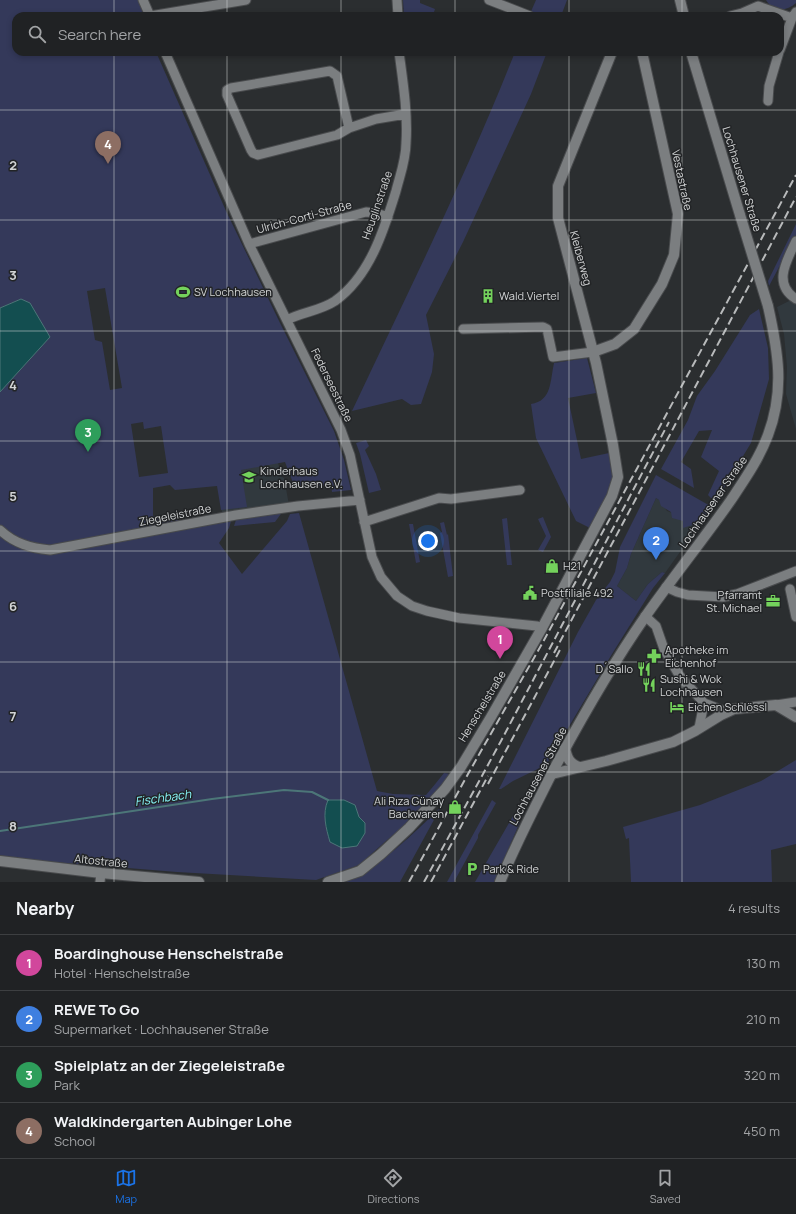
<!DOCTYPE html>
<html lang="en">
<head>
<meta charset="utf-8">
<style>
	:root { --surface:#202224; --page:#2d2f31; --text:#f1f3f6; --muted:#a2a4a6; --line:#3d3f41; --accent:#1a73e8 }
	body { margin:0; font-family:Manrope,sans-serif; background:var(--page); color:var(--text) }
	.you { position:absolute; left:428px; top:541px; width:14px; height:14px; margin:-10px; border:3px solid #fff; border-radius:50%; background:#1a73e8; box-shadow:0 0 0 6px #1a73e833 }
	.badge { display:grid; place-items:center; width:26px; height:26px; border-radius:50%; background:var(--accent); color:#fff; font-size:13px; font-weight:700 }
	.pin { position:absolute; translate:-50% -33px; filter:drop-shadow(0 1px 2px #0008) }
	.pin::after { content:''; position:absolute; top:21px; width:14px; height:12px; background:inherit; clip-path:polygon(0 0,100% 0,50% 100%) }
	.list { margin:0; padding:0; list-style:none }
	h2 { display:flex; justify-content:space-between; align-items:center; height:52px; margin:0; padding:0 16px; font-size:17px }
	h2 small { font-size:13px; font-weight:400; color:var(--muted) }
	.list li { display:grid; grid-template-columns:26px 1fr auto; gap:12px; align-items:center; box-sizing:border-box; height:56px; padding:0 16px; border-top:1px solid var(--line) }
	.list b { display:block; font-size:15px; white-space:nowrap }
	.list p { margin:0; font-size:13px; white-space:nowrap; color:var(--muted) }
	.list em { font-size:13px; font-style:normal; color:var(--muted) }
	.icon { flex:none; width:22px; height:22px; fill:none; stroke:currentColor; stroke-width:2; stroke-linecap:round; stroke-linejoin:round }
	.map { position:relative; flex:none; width:796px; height:882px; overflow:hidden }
	.search { position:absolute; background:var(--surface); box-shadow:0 2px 6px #0003; left:12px; right:12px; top:12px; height:44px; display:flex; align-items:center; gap:10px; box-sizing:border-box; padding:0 14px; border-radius:12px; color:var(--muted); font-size:15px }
	.sheet { height:276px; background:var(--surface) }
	nav { display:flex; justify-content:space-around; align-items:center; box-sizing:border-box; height:56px; border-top:1px solid var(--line); background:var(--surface); font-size:11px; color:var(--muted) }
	nav a { display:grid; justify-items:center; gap:2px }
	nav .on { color:var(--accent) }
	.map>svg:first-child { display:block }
	.built { fill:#31393e }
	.green { fill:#34395a; fill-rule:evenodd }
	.water { fill:#134e50; stroke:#4c7678 }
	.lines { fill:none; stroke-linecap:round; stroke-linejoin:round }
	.stream { stroke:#4c7678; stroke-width:2 }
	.minor-casing { stroke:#494b4d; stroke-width:11 }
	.tertiary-casing { stroke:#494b4d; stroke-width:12 }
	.secondary-casing { stroke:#494b4d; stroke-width:12 }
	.minor { stroke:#7b7e80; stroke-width:9 }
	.tertiary { stroke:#7b7e80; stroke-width:10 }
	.secondary { stroke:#7b7e80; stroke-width:10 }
	.rail { stroke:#b8babb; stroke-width:2; stroke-dasharray:8 4; stroke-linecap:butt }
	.secondary-bridge-casing { stroke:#494b4d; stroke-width:12; stroke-linecap:butt }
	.secondary-bridge { stroke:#7b7e80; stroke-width:10 }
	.grid { fill:none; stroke:#d2d4d5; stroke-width:1; stroke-opacity:0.55 }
	.labels { text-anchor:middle; stroke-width:3; stroke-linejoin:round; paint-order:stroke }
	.street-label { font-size:11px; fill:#d2d4d5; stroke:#222426 }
	.poi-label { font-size:11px; fill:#d2d4d5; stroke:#222426; text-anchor:start }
	.water-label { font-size:12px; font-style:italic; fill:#88f7fb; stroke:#222426 }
	.grid-label { font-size:13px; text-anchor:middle; font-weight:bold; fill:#d2d4d5; stroke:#222426; stroke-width:3; stroke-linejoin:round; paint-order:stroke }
</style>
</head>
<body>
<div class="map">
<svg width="796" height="882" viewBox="0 0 796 882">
	<rect width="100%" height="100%" fill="#2b2e30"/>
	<path class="built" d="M791 300 796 304V429L786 394 787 367 784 334 777 307Z
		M254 446 278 463 280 470 279 472 280 476 284 478 289 505 222 513 214 457Z
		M656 498 659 500 667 511 698 523 701 522 693 536 692 535 665 573 662 572 648 584 636 601 617 586 627 568 631 554Z"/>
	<path class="green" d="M0 0H138L144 16H16V52H156L226 211 280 323 334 431 344 460 351 490 332 492 331 485 295 488 285 462 241 470 247 507 221 510 217 486 175 490 170 485 153 488V516L185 521 232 518 229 528 219 543 242 574 287 521 290 514 299 513 377 791 393 794 426 795 436 783 444 773 451 774 432 797 399 831 387 840 359 865 316 880 177 872 41 861 0 856V392L50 337 21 299 0 308ZM105 288 122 388 110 390 102 342 95 340 87 291ZM143 422 144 429 161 426 168 473 139 477 131 424ZM325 808 359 817 326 828Z
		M403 0H420V3L435 9 433 15 404 16Z
		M536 0H567L561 16H529Z
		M766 0H796V3C786 12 773 12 766 0Z
		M515 52H547L531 94 463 242 426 315 434 354 432 372 421 404 411 405 402 399 352 411C408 292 467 174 515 52Z
		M796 224V235L769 286 768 281Z
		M759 309 768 348 769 379 751 443 715 502 708 495 719 471 701 457 712 430 699 431 681 462 691 469 694 488 661 469 688 420 697 396 715 371 750 315Z
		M587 358 596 393 568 398 581 459 609 453 613 477 608 494 590 528 576 521 536 438 531 404C552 401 550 381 554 363Z
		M366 440 369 446 365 450 376 474 381 490 369 493 360 454 356 443Z
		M656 475 712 507 701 522 683 528V521L672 518 671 512 661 506 659 500 656 498 631 554 627 568 617 586 636 601 648 584 662 572 665 573 653 588 612 654 546 765 513 781 501 789H499L578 632 596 600 610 582 615 572 620 547Z
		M283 511 275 522 234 526 237 517Z
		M543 517 551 537 543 552 538 550 546 536 538 519Z
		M507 518 512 565H507L502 519Z
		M444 522 447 535 448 534 453 576 448 577 440 533 442 532 440 523Z
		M409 524H413L420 562 416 563Z
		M796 760V844L771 850 772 882H631L629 838 626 839 623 827 700 805 761 781Z
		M492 800 496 803 478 835V838L454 882H447Z
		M441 807 400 882H344C382 865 411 836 441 807Z
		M513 816 519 819 520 822 494 882H475Z"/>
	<path class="water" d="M21 299 30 303 50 337 0 392V308Z
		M328 800H344L355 805 359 817 365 823V833L357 846 342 848 330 842C326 828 322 814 328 800Z"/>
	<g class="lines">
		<path class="stream" d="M0 831 212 799 284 790 312 792 328 800"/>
		<defs>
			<path id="minor" d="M143 0 150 16
				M397 0 398 16
				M489 0 530 16
				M150 16 246 0
				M730 16 742 13 758 6 792 18
				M780 50 792 18 796 12
				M165 52 249 244 341 430 350 455 372 557 381 577 397 596 412 606 427 611 459 618 537 626 542 628
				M768 101 769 86 779 52
				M349 128 337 76 330 71 231 88 227 90V95L251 150 253 153 258 155 337 135 349 128 376 119 406 114
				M796 241C787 260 772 284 796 299
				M249 244 366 212 376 213 388 217
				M287 320C302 312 320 311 335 301 370 276 384 230 396 191 400 175 406 160 406 143 408 113 403 82 399 52
				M463 329 543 327 547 329 553 357 593 352
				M364 522 439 498 451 499 520 490
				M0 530C15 544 31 548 50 550L236 515 298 506 360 500
				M666 587 677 592 688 595 723 597 737 594 796 571
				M790 589 796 617
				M645 616 656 626 664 649 679 675 704 703 727 712
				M776 705 796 702
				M699 728 704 703
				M100 882 101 873"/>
			<path id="tertiary" d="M565 748C567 758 569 763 579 767
				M552 774 606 761 673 742 695 731 721 715 734 709 776 705 796 717"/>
			<path id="secondary" d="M680 0 684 16
				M691 52 740 215
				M593 352 615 344 634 329 662 284 674 255 678 214 642 52
				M0 861 101 873 199 882
				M328 882 360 871 381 854 409 828 445 789 461 767 491 717 542 628 612 496 618 477 613 445 596 363 558 218V186L612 52
				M500 882C516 843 535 807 554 769 582 717 611 666 645 617 673 577 703 540 731 500 745 479 759 459 768 435 785 390 778 351 768 306"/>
		</defs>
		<use href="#minor" class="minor-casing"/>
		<use href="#tertiary" class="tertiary-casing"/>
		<use href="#secondary" class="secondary-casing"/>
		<use href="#minor" class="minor"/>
		<use href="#tertiary" class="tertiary"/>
		<use href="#secondary" class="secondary"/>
		<path class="rail" d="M554 653 796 197
			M488 784 561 648
			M409 882 468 774 543 642 796 175
			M424 882 501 741 669 422
			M431 882 488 776"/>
		<defs>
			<path id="secondary-bridge" d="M740 215 768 306"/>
		</defs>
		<use href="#secondary-bridge" class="secondary-bridge-casing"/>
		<use href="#secondary-bridge" class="secondary-bridge"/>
	</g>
	<path class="grid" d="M114 0V16M227 0V16M341 0V16M455 0V16M569 0V16M682 0V16M114 52V882M227 52V882M341 52V882M455 52V882M569 52V882M682 52V882M0 110H796M0 220H796M0 331H796M0 441H796M0 551H796M0 662H796M0 772H796"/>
	<defs>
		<symbol id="stadium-bare" viewBox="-9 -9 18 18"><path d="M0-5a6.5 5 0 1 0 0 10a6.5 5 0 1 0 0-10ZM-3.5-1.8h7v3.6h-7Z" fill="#74d25c" stroke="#222426" stroke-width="2.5" paint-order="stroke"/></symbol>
		<symbol id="building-bare" viewBox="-9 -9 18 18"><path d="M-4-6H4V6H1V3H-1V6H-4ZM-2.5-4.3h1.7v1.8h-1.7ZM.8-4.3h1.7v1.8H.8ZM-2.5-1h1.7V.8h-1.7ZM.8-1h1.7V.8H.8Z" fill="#74d25c" stroke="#222426" stroke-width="2.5" paint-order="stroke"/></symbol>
		<symbol id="school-bare" viewBox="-9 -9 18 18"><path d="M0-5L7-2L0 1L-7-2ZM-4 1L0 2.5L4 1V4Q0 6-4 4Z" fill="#74d25c" stroke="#222426" stroke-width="2.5" paint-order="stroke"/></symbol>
		<symbol id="shop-bare" viewBox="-9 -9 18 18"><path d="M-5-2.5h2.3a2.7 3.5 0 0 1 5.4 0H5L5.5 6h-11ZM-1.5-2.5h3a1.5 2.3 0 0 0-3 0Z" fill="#74d25c" stroke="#222426" stroke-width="2.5" paint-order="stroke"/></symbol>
		<symbol id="civic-bare" viewBox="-9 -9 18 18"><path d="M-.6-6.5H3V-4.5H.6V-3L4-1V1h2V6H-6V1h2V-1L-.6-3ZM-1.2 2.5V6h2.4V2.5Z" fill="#74d25c" stroke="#222426" stroke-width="2.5" paint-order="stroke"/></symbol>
		<symbol id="office-bare" viewBox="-9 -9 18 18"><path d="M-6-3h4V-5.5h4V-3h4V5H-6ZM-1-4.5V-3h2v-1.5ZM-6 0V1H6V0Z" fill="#74d25c" stroke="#222426" stroke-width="2.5" paint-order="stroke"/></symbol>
		<symbol id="pharmacy-bare" viewBox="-9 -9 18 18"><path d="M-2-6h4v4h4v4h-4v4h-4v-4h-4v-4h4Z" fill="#74d25c" stroke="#222426" stroke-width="2.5" paint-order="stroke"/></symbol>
		<symbol id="restaurant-bare" viewBox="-9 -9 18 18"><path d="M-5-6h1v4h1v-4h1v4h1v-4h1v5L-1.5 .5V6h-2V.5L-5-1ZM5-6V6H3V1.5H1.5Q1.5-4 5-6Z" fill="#74d25c" stroke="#222426" stroke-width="2.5" paint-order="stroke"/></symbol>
		<symbol id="hotel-bare" viewBox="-9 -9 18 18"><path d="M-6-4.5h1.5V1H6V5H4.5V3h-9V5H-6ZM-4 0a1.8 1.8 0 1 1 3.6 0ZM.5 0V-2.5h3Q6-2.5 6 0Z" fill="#74d25c" stroke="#222426" stroke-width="2.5" paint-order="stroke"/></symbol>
		<symbol id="parking-bare" viewBox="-9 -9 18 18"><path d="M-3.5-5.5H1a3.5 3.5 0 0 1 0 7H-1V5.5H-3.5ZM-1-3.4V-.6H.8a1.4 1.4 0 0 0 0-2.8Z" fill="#74d25c" stroke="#222426" stroke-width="2.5" paint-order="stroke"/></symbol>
	</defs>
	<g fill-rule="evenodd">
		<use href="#stadium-bare" x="173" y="282" width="20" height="20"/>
		<use href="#building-bare" x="478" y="286" width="20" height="20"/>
		<use href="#school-bare" x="239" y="467" width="20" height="20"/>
		<use href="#shop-bare" x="542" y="556" width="20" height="20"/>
		<use href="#civic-bare" x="520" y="583" width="20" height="20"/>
		<use href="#office-bare" x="763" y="591" width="20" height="20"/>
		<use href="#pharmacy-bare" x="644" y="646" width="20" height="20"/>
		<use href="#restaurant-bare" x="634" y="659" width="20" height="20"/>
		<use href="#restaurant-bare" x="639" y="675" width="20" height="20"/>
		<use href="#hotel-bare" x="667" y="697" width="20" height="20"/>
		<use href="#shop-bare" x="445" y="797" width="20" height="20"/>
		<use href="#parking-bare" x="462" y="859" width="20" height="20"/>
	</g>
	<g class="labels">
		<g class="street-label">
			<text transform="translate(742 179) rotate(73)" y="4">Lochhausener Straße</text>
			<text transform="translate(682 180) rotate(78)" y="4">Vestastraße</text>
			<text transform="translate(377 205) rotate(-71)" y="4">Heuglinstraße</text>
			<text transform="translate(304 217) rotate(-15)" y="4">Ulrich-Corti-Straße</text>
			<text transform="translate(581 258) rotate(75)" y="4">Kleiberweg</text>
			<text transform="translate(332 385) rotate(64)" y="4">Federseestraße</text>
			<text transform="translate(713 502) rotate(-55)" y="4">Lochhausener Straße</text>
			<text transform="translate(175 515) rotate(-11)" y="4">Ziegeleistraße</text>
			<text transform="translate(482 706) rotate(-59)" y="4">Henschelstraße</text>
			<text transform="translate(538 776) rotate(-62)" y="4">Lochhausener Straße</text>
			<text transform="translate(101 861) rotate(6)" y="4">Altostraße</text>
		</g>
		<g class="poi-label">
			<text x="194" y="296">SV Lochhausen</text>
			<text x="499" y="300">Wald.Viertel</text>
			<text x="260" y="475">Kinderhaus<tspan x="260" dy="13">Lochhausen e.V.</tspan></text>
			<text x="563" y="570">H21</text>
			<text x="541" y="597">Postfiliale 492</text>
			<text x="762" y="599" text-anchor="end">Pfarramt<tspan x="762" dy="13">St. Michael</tspan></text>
			<text x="665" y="654">Apotheke im<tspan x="665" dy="13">Eichenhof</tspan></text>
			<text x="633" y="673" text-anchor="end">D´Sallo</text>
			<text x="660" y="683">Sushi &amp; Wok<tspan x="660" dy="13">Lochhausen</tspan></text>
			<text x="688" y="711">Eichen Schlössl</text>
			<text x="444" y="805" text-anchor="end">Ali Rıza Günay<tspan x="444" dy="13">Backwaren</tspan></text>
			<text x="483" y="873">Park &amp; Ride</text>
		</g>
		<g class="water-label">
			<text transform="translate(163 798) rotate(-8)" y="4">Fischbach</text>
		</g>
	</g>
	<g class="grid-label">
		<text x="13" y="170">2</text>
		<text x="13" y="280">3</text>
		<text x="13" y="390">4</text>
		<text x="13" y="501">5</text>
		<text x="13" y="611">6</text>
		<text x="13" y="721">7</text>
		<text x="13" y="831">8</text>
	</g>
</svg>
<div class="you"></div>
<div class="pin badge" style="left:500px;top:659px;background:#d1479c">1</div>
<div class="pin badge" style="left:656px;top:560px;background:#3f7fe0">2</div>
<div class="pin badge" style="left:88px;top:452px;background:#2e9e5b">3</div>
<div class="pin badge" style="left:108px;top:164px;background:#8d6e63">4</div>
<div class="search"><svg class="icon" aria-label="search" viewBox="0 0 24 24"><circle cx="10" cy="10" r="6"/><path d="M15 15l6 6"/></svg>Search here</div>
</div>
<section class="sheet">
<h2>Nearby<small>4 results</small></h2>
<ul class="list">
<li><span class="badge" style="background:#d1479c">1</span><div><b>Boardinghouse Henschelstraße</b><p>Hotel · Henschelstraße</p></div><em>130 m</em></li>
<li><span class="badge" style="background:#3f7fe0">2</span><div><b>REWE To Go</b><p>Supermarket · Lochhausener Straße</p></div><em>210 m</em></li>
<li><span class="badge" style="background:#2e9e5b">3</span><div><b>Spielplatz an der Ziegeleistraße</b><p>Park</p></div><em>320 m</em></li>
<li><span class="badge" style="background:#8d6e63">4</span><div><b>Waldkindergarten Aubinger Lohe</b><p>School</p></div><em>450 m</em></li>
</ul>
</section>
<nav>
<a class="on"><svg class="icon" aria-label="map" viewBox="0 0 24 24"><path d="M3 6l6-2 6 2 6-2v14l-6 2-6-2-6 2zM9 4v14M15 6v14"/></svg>Map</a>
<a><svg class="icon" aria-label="directions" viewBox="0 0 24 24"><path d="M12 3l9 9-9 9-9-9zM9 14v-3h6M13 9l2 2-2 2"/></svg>Directions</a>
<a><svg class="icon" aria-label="saved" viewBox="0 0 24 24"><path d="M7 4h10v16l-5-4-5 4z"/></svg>Saved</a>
</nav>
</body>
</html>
